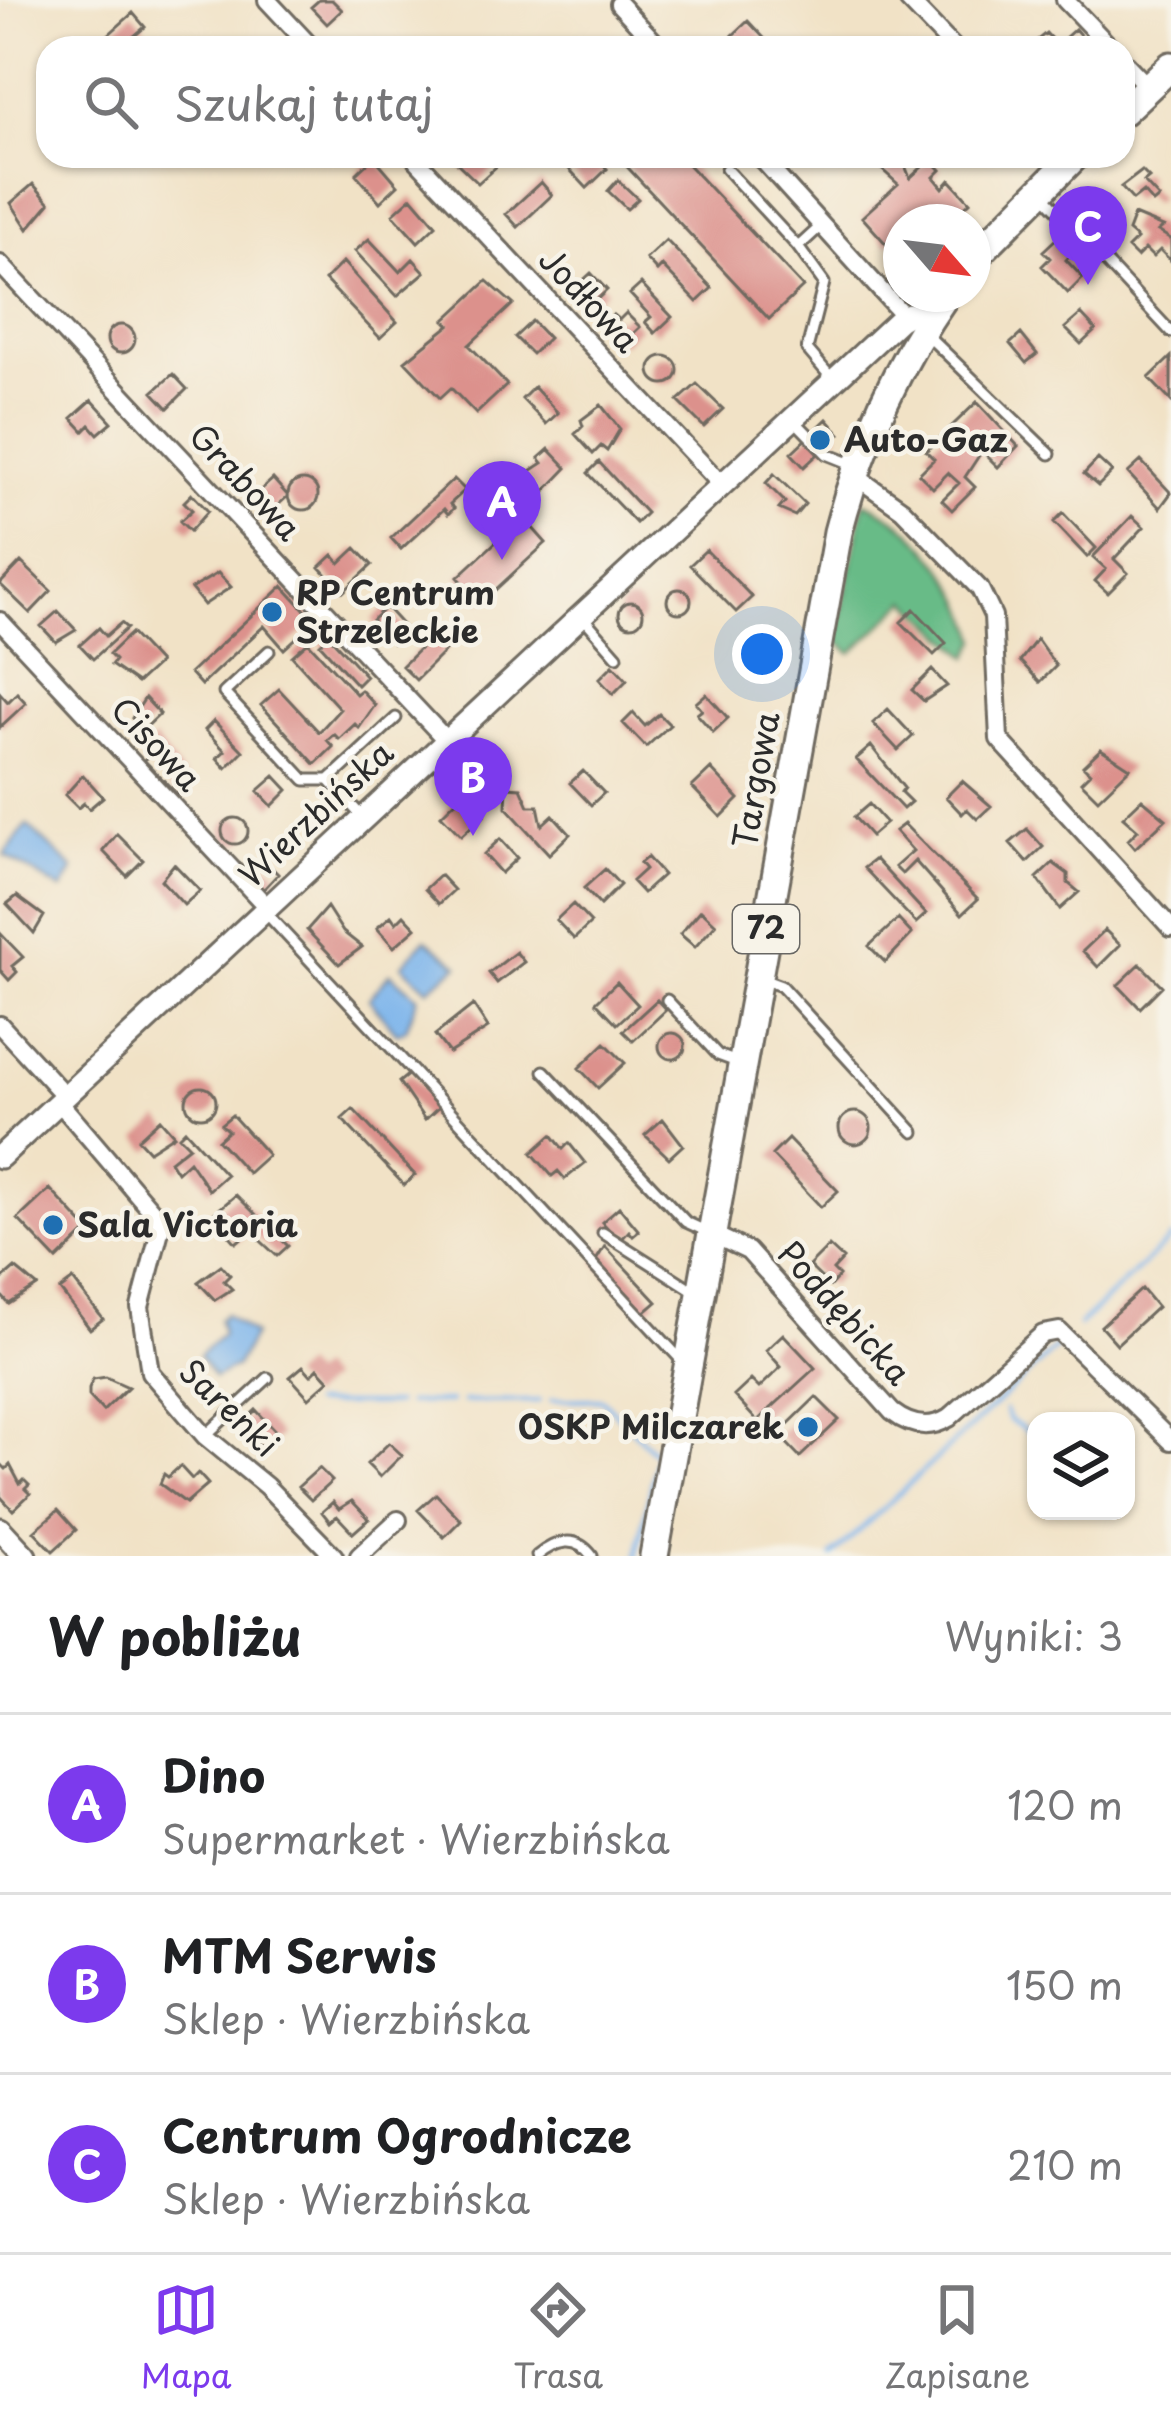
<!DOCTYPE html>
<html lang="pl">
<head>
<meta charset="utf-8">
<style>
	:root { --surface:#fff; --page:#f2f2f2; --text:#202124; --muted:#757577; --line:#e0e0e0; --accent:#7c3aed }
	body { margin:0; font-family:"Playpen Sans",sans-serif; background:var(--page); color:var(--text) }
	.controls { position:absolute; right:36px; bottom:36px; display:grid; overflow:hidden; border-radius:24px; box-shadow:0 3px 9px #0004 }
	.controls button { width:108px; height:108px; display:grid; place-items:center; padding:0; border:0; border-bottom:3px solid var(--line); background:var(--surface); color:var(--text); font:60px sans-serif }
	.compass { position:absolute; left:883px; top:204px; width:108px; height:108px; border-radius:50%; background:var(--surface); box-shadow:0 3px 9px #0004; rotate:118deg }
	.you { position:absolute; left:762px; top:654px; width:42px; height:42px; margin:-30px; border:9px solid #fff; border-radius:50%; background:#1a73e8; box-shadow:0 0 0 18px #1a73e833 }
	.badge { display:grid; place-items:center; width:78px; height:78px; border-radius:50%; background:var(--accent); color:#fff; font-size:39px; font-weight:700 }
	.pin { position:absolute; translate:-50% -99px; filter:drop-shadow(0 3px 6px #0008) }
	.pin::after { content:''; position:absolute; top:63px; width:42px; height:36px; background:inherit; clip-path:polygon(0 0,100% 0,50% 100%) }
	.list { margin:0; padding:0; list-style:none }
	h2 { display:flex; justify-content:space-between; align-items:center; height:156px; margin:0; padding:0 48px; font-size:51px }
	h2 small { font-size:39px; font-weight:400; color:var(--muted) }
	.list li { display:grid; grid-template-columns:78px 1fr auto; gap:36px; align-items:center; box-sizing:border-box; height:180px; padding:0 48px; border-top:3px solid var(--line) }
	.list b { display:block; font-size:45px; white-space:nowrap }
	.list p { margin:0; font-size:39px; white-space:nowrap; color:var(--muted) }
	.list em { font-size:39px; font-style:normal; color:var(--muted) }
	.icon { flex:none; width:66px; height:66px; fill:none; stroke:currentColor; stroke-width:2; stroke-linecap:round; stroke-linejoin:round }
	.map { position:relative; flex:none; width:1171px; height:1556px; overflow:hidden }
	.search { position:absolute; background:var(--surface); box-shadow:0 3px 9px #0004; left:36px; right:36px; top:36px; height:132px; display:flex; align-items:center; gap:30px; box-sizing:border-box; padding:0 42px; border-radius:36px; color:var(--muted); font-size:45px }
	.sheet { height:696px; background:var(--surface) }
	nav { display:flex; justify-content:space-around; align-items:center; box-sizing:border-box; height:168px; border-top:3px solid var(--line); background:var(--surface); font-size:33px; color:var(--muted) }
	nav a { display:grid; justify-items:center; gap:6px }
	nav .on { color:var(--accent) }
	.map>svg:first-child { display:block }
	.forest { fill:#68bb87; stroke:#4a7359; stroke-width:3 }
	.water { fill:#7bb4eb; stroke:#53708b; stroke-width:3 }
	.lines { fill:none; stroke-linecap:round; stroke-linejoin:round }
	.stream { stroke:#7bb4eb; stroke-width:4.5 }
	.building { fill:#dc918c }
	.service-casing { stroke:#706b61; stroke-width:15 }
	.minor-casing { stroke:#706b61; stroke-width:22 }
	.tertiary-casing { stroke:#706b61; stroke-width:27 }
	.primary-casing { stroke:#706b61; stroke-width:33 }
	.service { stroke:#fff; stroke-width:9 }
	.minor { stroke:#fff; stroke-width:16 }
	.tertiary { stroke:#fff; stroke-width:21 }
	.primary { stroke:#fff; stroke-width:27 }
	.poi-dot { fill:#1f6fb2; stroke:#f7f3e8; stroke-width:4.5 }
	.labels { text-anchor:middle; stroke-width:9; stroke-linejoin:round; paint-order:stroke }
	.shield { fill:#f7f3e8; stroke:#686764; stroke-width:3 }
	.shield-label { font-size:30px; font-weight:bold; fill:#2b2b2b }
	.street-label { font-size:33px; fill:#2b2b2b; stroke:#f7f3e8 }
	.poi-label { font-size:33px; font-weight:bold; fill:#2b2b2b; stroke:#f7f3e8; text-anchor:start }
</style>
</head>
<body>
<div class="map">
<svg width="1171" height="1556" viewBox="0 0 1171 1556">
	<rect width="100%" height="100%" fill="#f7f3e8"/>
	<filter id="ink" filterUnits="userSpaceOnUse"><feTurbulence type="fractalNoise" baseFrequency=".00833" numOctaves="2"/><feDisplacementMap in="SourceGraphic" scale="24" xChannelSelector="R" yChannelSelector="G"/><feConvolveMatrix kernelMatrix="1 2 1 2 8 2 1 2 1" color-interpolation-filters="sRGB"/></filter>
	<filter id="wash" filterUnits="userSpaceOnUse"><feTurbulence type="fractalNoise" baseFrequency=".004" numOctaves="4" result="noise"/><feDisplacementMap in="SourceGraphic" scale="48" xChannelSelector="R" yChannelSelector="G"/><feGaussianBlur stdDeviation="2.7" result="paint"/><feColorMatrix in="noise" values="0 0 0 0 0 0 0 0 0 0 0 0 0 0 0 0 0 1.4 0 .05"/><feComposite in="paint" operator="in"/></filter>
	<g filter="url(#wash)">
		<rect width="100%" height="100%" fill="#f1e2c6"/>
		<path class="forest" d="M864 502C917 523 965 586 978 640L969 657 908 600 852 653 836 640Z"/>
		<path class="water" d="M27 825 74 869 62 890 4 855Z
			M426 939 459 965 428 989 402 965Z
			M390 973 418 997 406 1029 397 1033 369 999Z
			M225 1314 253 1335 236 1366 214 1378 199 1356 222 1334 219 1320Z"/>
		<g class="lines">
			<path class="stream" d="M1079 1325 1171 1238
				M551 1400 602 1399 657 1455 637 1556
				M463 1402 539 1401
				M408 1403 450 1402
				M312 1404H396
				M1005 1410 1009 1420 1036 1437
				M832 1556 1060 1344"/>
		</g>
		<g id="blocks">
			<path class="building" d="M319 0H332L342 10 327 24 311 7Z
				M133 13 145 27 120 48H108L114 43 107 36Z
				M748 21 765 39V48H745L733 35Z
				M1075 29 1081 36 1067 48H1043L1036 41 1046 33 1057 45Z
				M490 156 498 165 478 183 452 158Z
				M557 156H595L607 169 587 188Z
				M617 156H680L803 287 769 319Z
				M867 156H912L904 163 910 178 931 159 941 170 934 177 943 188 950 180 970 202 950 220 938 207 931 213 924 205 901 222V233L887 245 862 217 898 184Z
				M374 157 398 185 380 202 356 174Z
				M1142 171 1149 178 1144 182 1159 198 1153 203 1143 192 1133 200 1121 187Z
				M618 180 638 199 627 209 608 191Z
				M541 182 552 195 518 227 506 214Z
				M33 184 50 203 28 229 11 203Z
				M412 197 436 225 418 242 393 214Z
				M1134 215 1163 227 1158 231 1171 239V261L1160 250 1153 257 1145 249 1137 257 1128 248 1137 239 1128 231Z
				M1058 237 1073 253 1066 260 1083 278 1068 293 1042 266 1050 258 1043 251Z
				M369 239 400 272 413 259 425 272 397 296 355 251Z
				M666 240 712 288 697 302 662 266 657 271 646 259Z
				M343 262 397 322 380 338 325 280Z
				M591 273 607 290 590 306 576 287Z
				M487 281 513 304 469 345 507 385 476 414 451 388 440 398 405 361 450 325 445 320Z
				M641 284 672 317 655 333 645 322 651 317 630 294Z
				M626 313 640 327 622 344 605 325 613 315 619 320Z
				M1081 314 1096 330 1081 344 1065 328Z
				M532 321 548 338 532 354 515 337Z
				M107 339a14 14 0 1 1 28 0a14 14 0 1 1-28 0Z
				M1021 334 1037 354 1026 363 1010 344Z
				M650 370a14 14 0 1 1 28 0a14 14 0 1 1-28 0Z
				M1171 357V401L1149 378Z
				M173 374 187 389 168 408 153 392Z
				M697 384 723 409 704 427 678 401Z
				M534 387 558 413 546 424 522 399Z
				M92 400 112 422 98 434 90 425 84 431 72 418Z
				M977 402 1018 446 998 467 982 451 965 477 975 487 952 510 942 500 959 483 948 473 933 488 919 474 934 459 926 451Z
				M601 405 620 429 607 451 601 446 593 454 575 434 583 426 581 420Z
				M827 419 840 434 804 467 791 453Z
				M549 449 567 468 541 495 523 476 543 463 539 458Z
				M1098 459 1112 472 1098 486 1084 474Z
				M1141 461 1171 493 1160 508 1128 473Z
				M599 462 646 513 636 523 588 473Z
				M774 474 805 504 795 516 779 509 785 502 766 483Z
				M273 479 288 496 267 515 252 498Z
				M454 479 465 490 450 504 454 508 448 514 444 509 401 549 391 538Z
				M288 495a15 15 0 1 1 30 0a15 15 0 1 1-30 0Z
				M192 494 208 511 190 531 180 521 192 510 184 502Z
				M1063 513 1096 548 1087 557 1054 522Z
				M1132 516 1144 527 1114 559 1128 573 1108 593 1095 581 1106 569 1093 557Z
				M523 517 546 543 481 603 458 577Z
				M356 548 372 565 343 592 320 567 333 555 340 563Z
				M706 550 752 597 736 612 690 565Z
				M21 562 51 591 30 613 0 584Z
				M218 573 231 587 204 605 191 589Z
				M283 586 315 621 284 649 264 626 201 685 190 673Z
				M667 601a12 12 0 1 1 24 0a12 12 0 1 1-24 0Z
				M619 614a12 12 0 1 1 24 0a12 12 0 1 1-24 0Z
				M386 607 407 630 393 643 372 620Z
				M914 609 946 643 934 655 901 622Z
				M58 611 76 630 56 642 41 626Z
				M121 623 127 628 93 659 80 645 99 628 106 636Z
				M131 633 159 663 137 683 111 665 115 660 109 654Z
				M436 633 449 647 416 680 402 666Z
				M329 636 366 676 357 685 320 644Z
				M1037 639 1056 666 1040 682 1020 661Z
				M308 642 356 694 361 690 375 705 359 728 355 724 339 739 334 734 327 740 333 747 315 764 261 705 279 689 319 732 340 709 292 656Z
				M613 665 627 680 613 694 599 679Z
				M932 670 947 686 924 701 912 690Z
				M0 693 8 702 17 693 26 703 0 727Z
				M706 694 728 718 713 732 697 714 702 710 696 703Z
				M145 698 160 714 143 730 132 718Z
				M888 709 913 736 898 750 873 723Z
				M633 713 645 726 659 714 670 725 646 747 623 723Z
				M214 721 243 751 226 768 217 758 225 751 205 730Z
				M155 739 189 783 177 794 144 760 155 749 150 743Z
				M871 746 904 788 901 792 911 802 903 809 856 759Z
				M1101 749 1130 768 1098 799 1081 782 1090 773 1083 766Z
				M711 769 739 799 721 817 692 787Z
				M583 771 604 793 591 805 570 783Z
				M83 775 103 797 89 809 84 803 78 808 65 795Z
				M275 776 288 790 272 806 258 791Z
				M962 781 991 806 977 819 967 809 962 814 946 797Z
				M507 787 521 788 529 806H538L542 825 553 815 570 834 549 854 506 807Z
				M464 793 484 815 461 836 441 815Z
				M1142 799 1166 819 1135 848 1128 840 1138 830 1123 817Z
				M869 804 886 823 871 836 854 817Z
				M222 831a13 13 0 1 1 26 0a13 13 0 1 1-26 0Z
				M904 824 978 899 962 914 915 861 902 874 895 867 913 851 895 831Z
				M1027 829 1043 847 1027 862 1010 843Z
				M117 834 143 860 127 876 103 851Z
				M500 839 517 858 501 873 484 854Z
				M647 857 663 875 643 893 632 881 645 869 640 863Z
				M875 859 926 914 916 923 864 868Z
				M266 862 278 874 263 890 251 877Z
				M1053 863 1068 874V883L1079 892 1060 909 1037 878Z
				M174 864 200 891 184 905 161 880Z
				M605 869 620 885 600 905 584 888Z
				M440 875 454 890 439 904 425 889Z
				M17 896 44 916 34 933 7 904Z
				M573 904 591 923 574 939 556 920Z
				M327 907 343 932 362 947 339 964 307 930Z
				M701 910 716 924 695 947 680 934Z
				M404 915 416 928 394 947 377 928 391 916 396 923Z
				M898 919 912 934 885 962 869 946Z
				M1105 930 1120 945 1098 967 1083 951Z
				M0 933 23 957 12 966 17 972 9 980 0 970Z
				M516 952 524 962 497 983 489 973Z
				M1140 964 1162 986 1140 1008 1118 985Z
				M617 982 638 1005 617 1024 596 1002Z
				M657 1000 666 1010 633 1041 623 1031Z
				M473 1005 488 1028 449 1053 435 1035Z
				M659 1046a13 13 0 1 1 26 0a13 13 0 1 1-26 0Z
				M605 1043 625 1063 598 1088 579 1068Z
				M410 1073 440 1106 425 1120 399 1082Z
				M186 1102a15 15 0 1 1 30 0a15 15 0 1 1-30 0Z
				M353 1109 415 1175 404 1185 342 1119Z
				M839 1128a16 16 0 1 1 32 0a16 16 0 1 1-32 0Z
				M232 1115 268 1155 248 1173 218 1140 228 1131 221 1124Z
				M160 1119 174 1135 149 1151 138 1139Z
				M663 1119 683 1145 669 1158 645 1135Z
				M185 1130 226 1175 209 1190 189 1161 177 1172 170 1161 189 1146 179 1136Z
				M552 1135 563 1149 569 1143 585 1163 565 1179 558 1171 552 1176 532 1153Z
				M788 1139 838 1191 821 1207 772 1155Z
				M50 1189 88 1230 57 1260 18 1219Z
				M236 1195 288 1246 277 1256 250 1231 236 1243 212 1215Z
				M619 1207 639 1231 633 1236 629 1231 620 1241 602 1222Z
				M605 1246 657 1302 643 1314 595 1262Z
				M829 1246 843 1259 833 1270 839 1276 830 1286 809 1266Z
				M221 1265 230 1275 224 1281 232 1289 215 1300 198 1282Z
				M15 1268 37 1286 9 1304 0 1294V1281Z
				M73 1280 103 1319 90 1329 60 1290Z
				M1142 1289 1157 1307 1117 1344 1101 1326Z
				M783 1334 815 1368 757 1421 734 1396 751 1380 759 1388 781 1367 766 1350Z
				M303 1366 311 1375 318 1368 329 1380 309 1398 290 1377Z
				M106 1377 128 1387 103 1411 89 1396V1388L93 1379Z
				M816 1397 839 1420 800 1457 778 1434Z
				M256 1410 280 1436 264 1451 240 1425Z
				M389 1443 402 1455 380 1477 367 1464Z
				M0 1463 6 1469 10 1465 20 1484 24 1480 29 1485 25 1489 30 1494 13 1510 0 1496Z
				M180 1466 192 1479 198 1473 208 1484 186 1503 160 1484 164 1474 168 1477Z
				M319 1468 332 1481 311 1500 298 1487Z
				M436 1494 461 1520 444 1537 418 1510Z
				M352 1501 369 1519 353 1533 337 1516 330 1522 322 1512 333 1502 339 1509Z
				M58 1510 76 1530 53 1551 34 1531Z"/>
		</g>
	</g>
	<g filter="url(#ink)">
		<use href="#blocks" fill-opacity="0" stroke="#706b61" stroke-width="3"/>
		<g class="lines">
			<defs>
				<path id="service" d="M726 169 798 247
					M1044 196 1171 332
					M822 225 798 247 824 283 807 349 834 381
					M925 333 1050 454
					M795 421 827 454 852 464
					M581 615 617 656
					M269 651 224 693 305 780H329L364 819
					M329 780 396 718
					M264 911 684 1363
					M762 979 781 986 914 1132
					M667 1000 718 1055 737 1062
					M544 1071 686 1222 710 1233
					M603 1233 696 1292
					M205 1436 268 1378
					M537 1556C555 1541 576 1534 592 1556"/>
				<path id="minor" d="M267 0 312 48
					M908 0 954 48
					M1065 0 1111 48
					M619 4 660 48
					M1123 61 1148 87
					M413 156 721 484
					M759 156 904 316
					M0 264 447 741
					M854 475 902 509 980 589 993 616 999 739 1171 928
					M0 621 268 908
					M0 1025 65 1096
					M59 1102 162 1223 140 1307 150 1372 205 1436 266 1486 334 1556
					M712 1234 748 1251 892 1412C910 1426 929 1430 949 1418L1043 1334 1059 1331 1171 1441
					M359 1556 398 1520"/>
				<path id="tertiary" d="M0 1157 899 320 909 314 930 318
					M0 1529 25 1556"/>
				<path id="primary" d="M1123 111 1171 66
					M973 259 1075 156
					M654 1556 838 532C860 447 896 366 946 294"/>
			</defs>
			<use href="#service" class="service-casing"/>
			<use href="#minor" class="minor-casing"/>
			<use href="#tertiary" class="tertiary-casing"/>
			<use href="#primary" class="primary-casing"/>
			<use href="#service" class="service"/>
			<use href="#minor" class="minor"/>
			<use href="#tertiary" class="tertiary"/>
			<use href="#primary" class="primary"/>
		</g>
	</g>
	<g class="poi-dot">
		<circle cx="820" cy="440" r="12"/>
		<circle cx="272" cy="612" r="12"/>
		<circle cx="53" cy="1225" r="12"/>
		<circle cx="808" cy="1427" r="12"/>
	</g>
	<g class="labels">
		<rect class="shield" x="733" y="905" width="66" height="48" rx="9"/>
		<g class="shield-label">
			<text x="766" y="939">72</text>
		</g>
		<g class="street-label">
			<text transform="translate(589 300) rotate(47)" y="12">Jodłowa</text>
			<text transform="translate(245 482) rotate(47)" y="12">Grabowa</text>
			<text transform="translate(156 744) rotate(47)" y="12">Cisowa</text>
			<text transform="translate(756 780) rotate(-80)" y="12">Targowa</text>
			<text transform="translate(316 814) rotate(-43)" y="12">Wierzbińska</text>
			<text transform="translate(844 1313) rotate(48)" y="12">Poddębicka</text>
			<text transform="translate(229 1408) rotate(44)" y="12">Sarenki</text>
		</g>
		<g class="poi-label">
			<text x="844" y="452">Auto-Gaz</text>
			<text x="296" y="605">RP Centrum<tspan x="296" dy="38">Strzeleckie</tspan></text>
			<text x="77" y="1237">Sala Victoria</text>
			<text x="784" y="1439" text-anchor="end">OSKP Milczarek</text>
		</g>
	</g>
</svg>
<div class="controls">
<button><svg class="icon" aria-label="layers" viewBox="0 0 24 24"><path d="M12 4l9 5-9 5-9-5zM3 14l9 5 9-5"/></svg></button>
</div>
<svg class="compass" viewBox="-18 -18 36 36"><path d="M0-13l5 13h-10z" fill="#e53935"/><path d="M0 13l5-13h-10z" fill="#757577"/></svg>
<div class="you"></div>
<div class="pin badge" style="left:502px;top:560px">A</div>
<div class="pin badge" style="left:473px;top:836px">B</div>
<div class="pin badge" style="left:1088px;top:285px">C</div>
<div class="search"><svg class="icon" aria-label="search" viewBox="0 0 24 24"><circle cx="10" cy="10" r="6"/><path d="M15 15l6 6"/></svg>Szukaj tutaj</div>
</div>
<section class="sheet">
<h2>W pobliżu<small>Wyniki: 3</small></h2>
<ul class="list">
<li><span class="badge">A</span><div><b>Dino</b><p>Supermarket · Wierzbińska</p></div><em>120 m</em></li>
<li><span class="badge">B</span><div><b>MTM Serwis</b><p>Sklep · Wierzbińska</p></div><em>150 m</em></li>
<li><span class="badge">C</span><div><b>Centrum Ogrodnicze</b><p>Sklep · Wierzbińska</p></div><em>210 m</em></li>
</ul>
</section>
<nav>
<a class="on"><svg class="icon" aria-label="map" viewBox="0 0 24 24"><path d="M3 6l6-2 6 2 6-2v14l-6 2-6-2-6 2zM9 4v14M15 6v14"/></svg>Mapa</a>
<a><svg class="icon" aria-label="directions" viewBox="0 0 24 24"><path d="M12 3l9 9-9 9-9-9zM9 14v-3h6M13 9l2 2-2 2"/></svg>Trasa</a>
<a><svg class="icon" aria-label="saved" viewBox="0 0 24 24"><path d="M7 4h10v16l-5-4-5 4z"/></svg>Zapisane</a>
</nav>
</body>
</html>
